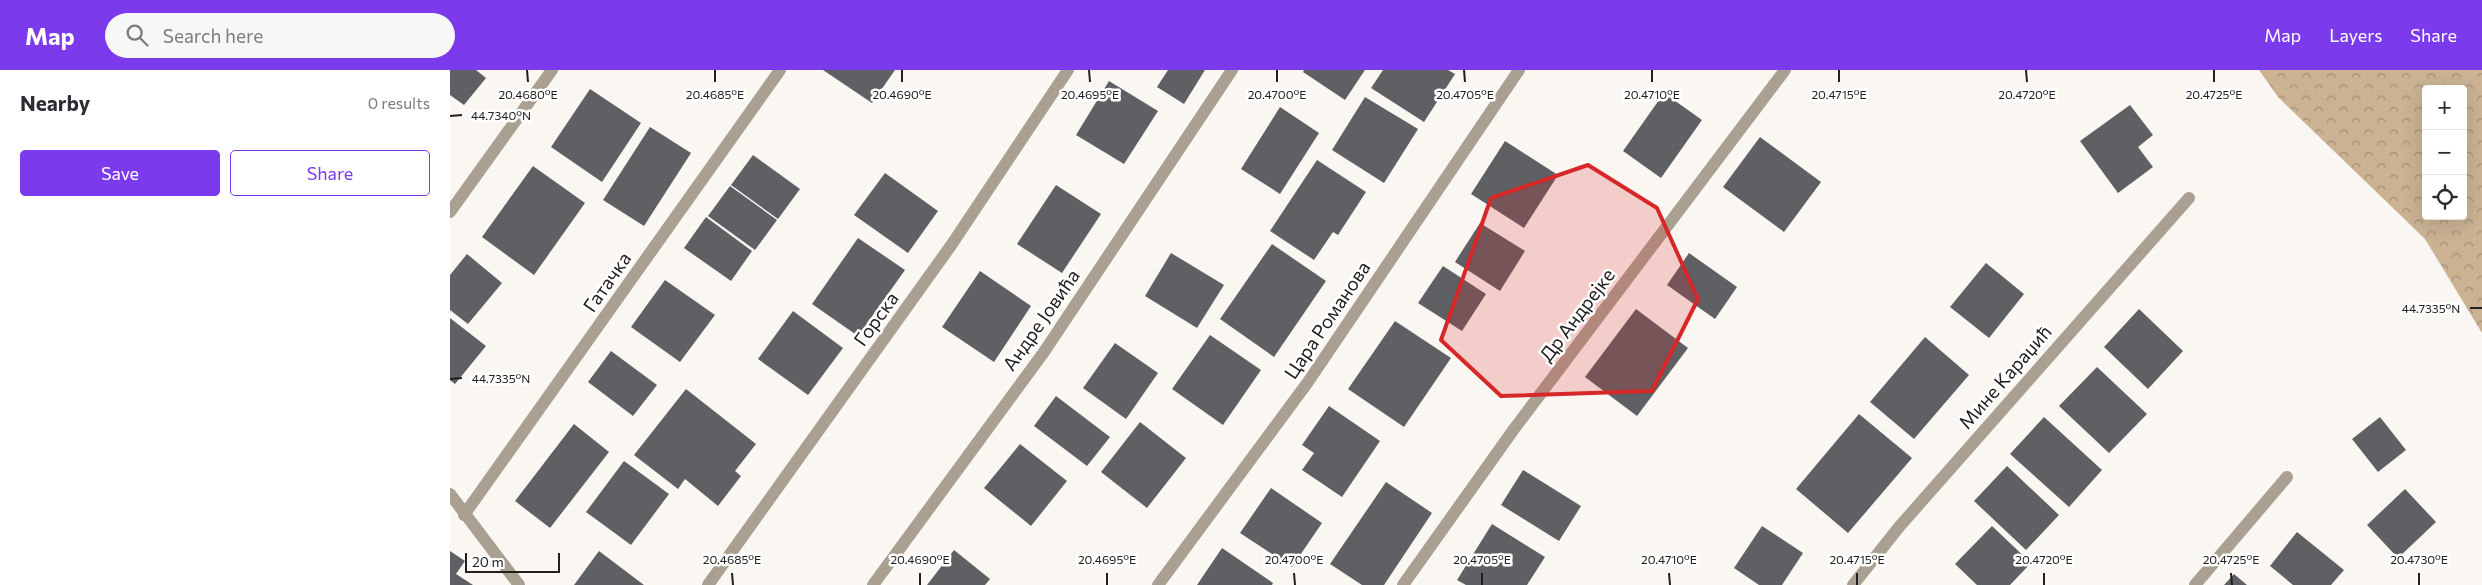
<!DOCTYPE html>
<html lang="en">
<head>
<meta charset="utf-8">
<style>
	:root { --surface:#fff; --page:#f7f7f7; --text:#2b2b33; --muted:#7c7c81; --line:#e1e1e2; --accent:#7c3aed }
	body { margin:0; font-family:Commissioner,sans-serif; background:var(--page); color:var(--text) }
	.controls { position:absolute; right:15px; top:15px; display:grid; overflow:hidden; border-radius:5px; box-shadow:0 5px 20px #0002 }
	.controls button { width:45px; height:45px; display:grid; place-items:center; padding:0; border:0; border-bottom:1px solid var(--line); background:var(--surface); color:var(--text); font:25px sans-serif }
	.scale { position:absolute; left:15px; bottom:12px; width:95px; box-sizing:border-box; padding-left:5px; border:2px solid #21201e; border-top:0; font-size:14px; line-height:18px; white-space:nowrap; color:#21201e; -webkit-text-stroke:4px #fff; paint-order:stroke }
	.list { margin:0; padding:0; list-style:none }
	h2 { display:flex; justify-content:space-between; align-items:center; height:65px; margin:0; padding:0 20px; font-size:21px }
	h2 small { font-size:16px; font-weight:400; color:var(--muted) }
	.actions { display:flex; gap:10px; padding:15px 20px }
	.actions a { flex:1; padding:11px 0; border:1px solid var(--accent); border-radius:5px; text-align:center; font-size:18px; color:var(--accent) }
	.actions .main { background:var(--accent); color:#fff }
	.icon { flex:none; width:28px; height:28px; fill:none; stroke:currentColor; stroke-width:2; stroke-linecap:round; stroke-linejoin:round }
	.map { position:relative; flex:none; width:2032px; height:515px; overflow:hidden }
	header { display:flex; align-items:center; gap:30px; box-sizing:border-box; height:70px; padding:0 25px; background:var(--accent); color:#fff }
	header strong { font-size:24px }
	nav { display:flex; gap:28px; margin-inline-start:auto; font-size:18px }
	.search { width:350px; height:45px; background:var(--page); display:flex; align-items:center; gap:12px; box-sizing:border-box; padding:0 18px; border-radius:28px; color:var(--muted); font-size:19px }
	main { display:flex }
	aside { flex:1; background:var(--surface) }
	.map>svg:first-child { display:block }
	.forest { fill:url(#forest-crowns); fill-rule:evenodd }
	.building { fill:#5f6064 }
	.lines { fill:none; stroke-linecap:round; stroke-linejoin:round }
	.minor { stroke:#aaa092; stroke-width:12 }
	.tertiary { stroke:#aaa092; stroke-width:12 }
	.marked { fill:#d62828; fill-opacity:0.2; stroke:#d62828; stroke-width:4; stroke-linejoin:round }
	.ticks { fill:none; stroke:#21201e; stroke-width:2 }
	.labels { text-anchor:middle; stroke-width:5; stroke-linejoin:round; paint-order:stroke }
	.street-label { font-size:19px; fill:#21201e; stroke:#fff }
	.ticks-label { font-size:12px; text-anchor:middle; fill:#21201e; stroke:#fff; stroke-width:5; stroke-linejoin:round; paint-order:stroke }
</style>
</head>
<body>
<header>
<strong>Map</strong>
<div class="search"><svg class="icon" aria-label="search" viewBox="0 0 24 24"><circle cx="10" cy="10" r="6"/><path d="M15 15l6 6"/></svg>Search here</div>
<nav><a>Map</a><a>Layers</a><a>Share</a></nav>
</header>
<main>
<aside>
<h2>Nearby<small>0 results</small></h2>
<ul class="list">
</ul>
<div class="actions"><a class="main">Save</a><a>Share</a></div>
</aside>
<div class="map">
<svg width="2032" height="515" viewBox="0 0 2032 515">
	<defs>
		<pattern id="forest-crowns" width="20" height="18" patternUnits="userSpaceOnUse" patternTransform="scale(1.25)"><rect width="20" height="18" fill="#cab293"/><path d="M2 6a3 3 0 1 1 6 0M12 15a3 3 0 1 1 6 0" fill="none" stroke="#a49077"/></pattern>
	</defs>
	<rect width="100%" height="100%" fill="#faf7f3"/>
	<path class="forest" d="M1809 0H2032V263L1975 169 1828 27ZM1976 19H2013V146H1976Z"/>
	<path class="building" d="M0 0H26L36 8 14 35 0 25Z
		M373 0H445L422 33Z
		M718 0H755L734 34 707 17Z
		M854 0H915L895 30 853 2Z
		M933 0H998L1005 4 974 52 921 18Z
		M659 11 708 41 674 94 626 65Z
		M140 19 191 53 152 112 101 77Z
		M1214 23 1252 50 1211 108 1173 81Z
		M915 27 968 59 934 113 882 80Z
		M1680 35 1703 65 1688 77 1703 97 1668 123 1630 71Z
		M830 37 869 63 830 124 791 99Z
		M200 57 241 83 194 156 153 130Z
		M1310 67 1371 112 1334 162 1273 117Z
		M1055 71 1108 105 1074 158 1021 124Z
		M303 85 350 119 328 149 281 115Z
		M867 90 916 122 888 165 883 162 864 190 820 161Z
		M83 96 135 133 84 205 32 167Z
		M435 103 488 141 458 183 404 145Z
		M606 115 651 144 612 203 567 174Z
		M280 116 327 150 305 180 258 146Z
		M256 147 302 181 281 211 234 178Z
		M1030 153 1075 181 1050 221 1005 192Z
		M408 168 455 200 408 266 362 234Z
		M822 174 876 211 824 287 770 249Z
		M721 183 774 215 747 258 695 226Z
		M1239 183 1287 217 1265 249 1217 215Z
		M17 184 52 213 18 254 0 240V205Z
		M1536 193 1574 224 1539 268 1500 237Z
		M993 196 1036 224 1012 261 968 233Z
		M530 201 581 236 544 292 492 257Z
		M215 210 265 245 230 292 181 257Z
		M1186 239 1238 278 1187 346 1135 307Z
		M1689 239 1733 281 1698 319 1654 277Z
		M343 241 393 278 358 325 308 289Z
		M0 248 36 276 5 314 0 310Z
		M945 251 1001 288 954 357 898 319Z
		M760 265 811 300 773 355 722 319Z
		M1475 267 1519 305 1464 369 1420 332Z
		M665 273 708 303 676 349 633 318Z
		M161 281 207 315 183 346 138 312Z
		M1647 297 1697 344 1659 383 1609 336Z
		M236 319 306 374 285 401 291 406 268 436 235 409 228 419 184 385Z
		M606 326 660 367 637 396 584 356Z
		M879 336 930 371 892 427 852 400 864 383 852 375Z
		M1409 344 1462 388 1398 463 1346 419Z
		M1594 347 1652 400 1619 437 1560 384Z
		M1930 347 1956 380 1928 402 1902 369Z
		M690 352 736 388 697 438 651 402Z
		M124 354 159 382 100 458 65 431Z
		M570 374 617 411 581 456 534 418Z
		M174 391 219 424 181 475 136 442Z
		M1557 396 1609 445 1576 480 1524 431Z
		M1073 400 1131 436 1109 471 1051 435Z
		M936 412 982 443 934 515H912L880 494Z
		M821 418 872 453 842 497 790 463Z
		M1955 419 1986 452 1948 488 1917 455Z
		M1042 454 1095 487 1077 515H1016L1007 510Z
		M1312 456 1353 483 1332 515H1309L1284 498Z
		M1542 456 1581 493 1560 515H1527L1505 494Z
		M1847 462 1894 500 1881 515H1843L1820 496Z
		M772 478 823 513 822 515H747Z
		M504 480 540 509 535 515H477Z
		M0 481 15 491 6 504 23 515H0Z
		M149 481 194 515H124Z
		M1784 504 1797 515H1774Z"/>
	<g class="lines">
		<path class="minor" d="M0 142 102 0
			M14 445 330 0
			M258 515 502 174 618 0
			M423 515 594 282 782 0
			M708 515 858 312 1069 0
			M953 515 1064 359 1335 0
			M1403 515 1449 457 1739 128
			M1745 515 1837 407"/>
		<path class="tertiary" d="M0 424 69 515"/>
	</g>
	<path class="marked" d="M1138 95 1207 138 1248 229 1202 321 1051 326 991 270 1041 128Z"/>
	<path class="ticks" d="M77 0 78 12M265 0V12M452 0V12M639 0 640 12M827 0V12M1014 0 1015 12M1202 0V12M1389 0V12M1576 0 1577 12M1764 0V12M0 46 12 45M2020 238H2032M0 309 12 308M282 503 283 515M470 503V515M657 503V515M844 503 845 515M1032 503V515M1219 503 1220 515M1407 503V515M1594 503V515M1781 503 1782 515M1969 503V515"/>
	<g class="labels">
		<g class="street-label">
			<text transform="translate(157 212) rotate(-55)" y="7">Гатачка</text>
			<text transform="translate(1127 245) rotate(-53)" y="7">Др Андрејке</text>
			<text transform="translate(426 249) rotate(-54)" y="7">Горска</text>
			<text transform="translate(591 250) rotate(-55)" y="7">Андре Јовића</text>
			<text transform="translate(877 250) rotate(-56)" y="7">Цара Романова</text>
			<text transform="translate(1555 307) rotate(-49)" y="7">Мине Караџић</text>
		</g>
	</g>
	<g class="ticks-label">
		<text x="78" y="29">20.4680°E</text>
		<text x="265" y="29">20.4685°E</text>
		<text x="452" y="29">20.4690°E</text>
		<text x="640" y="29">20.4695°E</text>
		<text x="827" y="29">20.4700°E</text>
		<text x="1015" y="29">20.4705°E</text>
		<text x="1202" y="29">20.4710°E</text>
		<text x="1389" y="29">20.4715°E</text>
		<text x="1577" y="29">20.4720°E</text>
		<text x="1764" y="29">20.4725°E</text>
		<text x="51" y="50">44.7340°N</text>
		<text x="1981" y="243">44.7335°N</text>
		<text x="51" y="313">44.7335°N</text>
		<text x="282" y="494">20.4685°E</text>
		<text x="470" y="494">20.4690°E</text>
		<text x="657" y="494">20.4695°E</text>
		<text x="844" y="494">20.4700°E</text>
		<text x="1032" y="494">20.4705°E</text>
		<text x="1219" y="494">20.4710°E</text>
		<text x="1407" y="494">20.4715°E</text>
		<text x="1594" y="494">20.4720°E</text>
		<text x="1781" y="494">20.4725°E</text>
		<text x="1969" y="494">20.4730°E</text>
	</g>
</svg>
<div class="controls">
<button>+</button>
<button>−</button>
<button><svg class="icon" aria-label="locate" viewBox="0 0 24 24"><circle cx="12" cy="12" r="6"/><path d="M12 2v4M12 18v4M2 12h4M18 12h4"/></svg></button>
</div>
<div class="scale">20 m</div>
</div>
</main>
</body>
</html>
